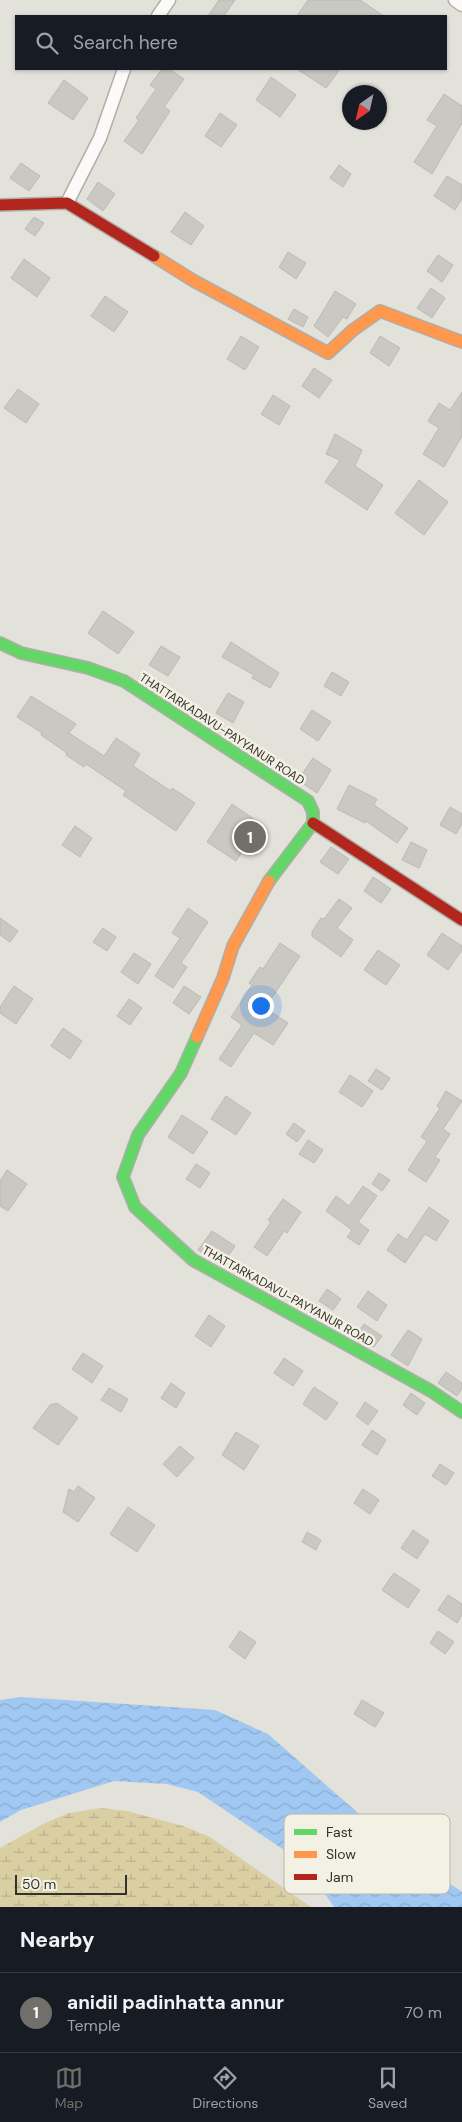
<!DOCTYPE html>
<html lang="en">
<head>
<meta charset="utf-8">
<style>
	:root { --surface:#171b24; --page:#242831; --text:#f1f3f6; --muted:#9ea1a6; --line:#363941; --accent:#706f6a }
	body { margin:0; font-family:"DM Sans",sans-serif; background:var(--page); color:var(--text) }
	.compass { position:absolute; left:342px; top:85px; width:45px; height:45px; border-radius:50%; background:var(--surface); box-shadow:0 1px 4px #0004; rotate:214deg }
	.scale { position:absolute; left:15px; bottom:12px; width:112px; box-sizing:border-box; padding-left:5px; border:2px solid #33322d; border-top:0; font-size:14px; line-height:18px; white-space:nowrap; color:#33322d; -webkit-text-stroke:4px #f3f0e4; paint-order:stroke }
	.you { position:absolute; left:260px; top:1005px; width:18px; height:18px; margin:-12px; border:4px solid #fff; border-radius:50%; background:#1a73e8; box-shadow:0 0 0 8px #1a73e833 }
	.badge { display:grid; place-items:center; width:32px; height:32px; border-radius:50%; background:var(--accent); color:#fff; font-size:16px; font-weight:700 }
	.pin { position:absolute; translate:-50% -50%; border:2px solid #fff; box-shadow:0 1px 5px #0006 }
	.list { margin:0; padding:0; list-style:none }
	h2 { display:flex; justify-content:space-between; align-items:center; height:65px; margin:0; padding:0 20px; font-size:21px }
	h2 small { font-size:16px; font-weight:400; color:var(--muted) }
	.list li { display:grid; grid-template-columns:32px 1fr auto; gap:15px; align-items:center; box-sizing:border-box; height:80px; padding:0 20px; border-top:1px solid var(--line) }
	.list b { display:block; font-size:19px; white-space:nowrap }
	.list p { margin:0; font-size:16px; white-space:nowrap; color:var(--muted) }
	.list em { font-size:16px; font-style:normal; color:var(--muted) }
	.icon { flex:none; width:28px; height:28px; fill:none; stroke:currentColor; stroke-width:2; stroke-linecap:round; stroke-linejoin:round }
	.map { position:relative; flex:none; width:462px; height:1907px; overflow:hidden }
	.search { position:absolute; background:var(--surface); box-shadow:0 1px 4px #0004; left:15px; right:15px; top:15px; height:55px; display:flex; align-items:center; gap:12px; box-sizing:border-box; padding:0 18px; border-radius:0px; color:var(--muted); font-size:19px }
	.sheet { height:145px; background:var(--surface) }
	nav { display:flex; justify-content:space-around; align-items:center; box-sizing:border-box; height:70px; border-top:1px solid var(--line); background:var(--surface); font-size:14px; color:var(--muted) }
	nav a { display:grid; justify-items:center; gap:2px }
	nav .on { color:var(--accent) }
	.map>svg:first-child { display:block }
	.wetland { fill:url(#wetland-marsh) }
	.water { fill:url(#water-waves) }
	.building { fill:#c9c8c3; stroke:#bbbab5 }
	.lines { fill:none; stroke-linecap:round; stroke-linejoin:round }
	.street-casing { stroke:#afaea9; stroke-width:15 }
	.fast-casing { stroke:#afaea9; stroke-width:14 }
	.slow-casing { stroke:#afaea9; stroke-width:14 }
	.jam-casing { stroke:#afaea9; stroke-width:14 }
	.street { stroke:#fbfaf9; stroke-width:12 }
	.fast { stroke:#63d668; stroke-width:11 }
	.slow { stroke:#ff974d; stroke-width:11 }
	.jam { stroke:#b3261e; stroke-width:11 }
	.labels { text-anchor:middle; stroke-width:5; stroke-linejoin:round; paint-order:stroke }
	.street-label { font-size:12px; fill:#33322d; stroke:#f3f0e4 }
	.key { fill:#f3f0e4; stroke:#b9b7ad; stroke-width:1 }
	.key-label { font-size:14px; fill:#33322d }
</style>
</head>
<body>
<div class="map">
<svg width="462" height="1907" viewBox="0 0 462 1907">
	<defs>
		<pattern id="wetland-marsh" width="20" height="14" patternUnits="userSpaceOnUse" patternTransform="scale(1.25)"><rect width="20" height="14" fill="#dacea3"/><path d="M1 5h8M5 5V1M11 12h8M15 12V8" fill="none" stroke="#bcb18d"/></pattern>
		<pattern id="water-waves" width="16" height="10" patternUnits="userSpaceOnUse" patternTransform="scale(1.25)"><rect width="16" height="10" fill="#a0c8f2"/><path d="M0 5q4-4 8 0t8 0" fill="none" stroke="#8aacd0"/></pattern>
	</defs>
	<rect width="100%" height="100%" fill="#e2e1da"/>
	<path class="wetland" d="M100 1808 127 1811 183 1826 210 1837 311 1907H0V1848L45 1823 69 1813Z"/>
	<path class="water" d="M21 1697 215 1710 268 1734 391 1842 462 1892V1907H334L305 1864 198 1792 167 1784 114 1781 21 1810 0 1822V1700Z"/>
	<path class="building" d="M219 0H235L224 16H208Z
		M308 0H360L384 16H297Z
		M162 69H169L184 79 164 107 170 111 142 154 124 141 139 120 136 118 156 89 150 85Z
		M297 69H340L326 88Z
		M271 77 296 95 280 117 256 100Z
		M64 80 88 98 73 120 48 103Z
		M444 94 462 106V123L432 174 414 162 437 126 427 120Z
		M220 113 237 125 221 147 205 136Z
		M21 163 40 176 29 191 10 178Z
		M339 165 351 174 343 187 330 178Z
		M447 176 462 185V199L455 210 434 196Z
		M98 182 115 194 103 211 87 199Z
		M185 212 204 226 191 245 171 232Z
		M34 217 44 223 35 236 25 229Z
		M288 252 306 263 296 279 279 267Z
		M438 255 453 265 442 282 427 271Z
		M24 259 50 278 37 297 11 278Z
		M431 288 445 298 432 318 417 308Z
		M335 291 356 304 347 319 343 317 328 337 314 326Z
		M105 296 128 312 114 332 91 316Z
		M294 309 308 317 303 327 288 319Z
		M241 336 259 347 245 370 227 359Z
		M380 336 400 348 389 366 370 353Z
		M314 368 332 380 319 398 302 386Z
		M18 389 39 404 26 423 4 408Z
		M462 392V436L444 467 423 454 439 428 428 421 439 403 450 410Z
		M273 395 290 406 279 425 261 414Z
		M335 434 362 450 355 466 383 485 367 510 325 482 340 460 326 454Z
		M419 480 448 502 424 535 395 513Z
		M103 611 134 632 118 654 88 633Z
		M231 642 279 673 270 688 252 678 254 675 222 657Z
		M161 646 180 657 168 676 149 665Z
		M332 672 349 682 341 696 324 686Z
		M228 693 244 702 233 723 216 713Z
		M31 696 76 724 69 733 104 756 116 738 140 754 133 766 171 791 172 788 195 803 176 831 123 795 126 791 86 764 84 767 66 755 67 753 41 735 42 733 17 717Z
		M312 710 331 722 318 741 300 729Z
		M313 758 331 770 317 793 298 780Z
		M349 785 377 799 374 805 408 828 397 843 366 821 365 823 337 809Z
		M232 804 261 824 236 861 207 842Z
		M450 807 462 814V824L456 834 440 825Z
		M75 826 92 838 80 857 62 845Z
		M411 842 427 850 419 868 402 860Z
		M331 847 349 859 338 874 320 862Z
		M373 877 391 889 381 903 364 891Z
		M339 899 352 908 337 928 353 940 341 957 312 936V932L321 918 324 919Z
		M188 908 208 922 181 963 187 967 173 988 155 976 180 938 172 933Z
		M0 918 18 931 10 942 0 935Z
		M103 928 116 937 107 951 93 942Z
		M442 933 462 946V950L448 970 427 955Z
		M280 943 300 956 265 1008 288 1023 273 1045 254 1033 231 1067 219 1059 242 1025 231 1017 252 985 249 983 260 967 263 969Z
		M378 950 400 965 386 985 364 970Z
		M134 953 151 964 138 984 121 972Z
		M14 986 33 999 16 1024 0 1013V1007Z
		M184 986 201 997 189 1014 173 1003Z
		M129 999 142 1008 130 1025 117 1016Z
		M63 1028 82 1041 70 1059 51 1046Z
		M376 1069 390 1078 382 1090 368 1081Z
		M350 1075 373 1091 362 1107 339 1092Z
		M446 1091 462 1101 443 1129 450 1134 435 1157 440 1160 426 1182 408 1170 427 1141 421 1137 440 1108 437 1106Z
		M226 1096 251 1113 236 1135 211 1119Z
		M182 1115 208 1132 193 1154 168 1137Z
		M294 1123 305 1131 297 1142 286 1134Z
		M308 1140 323 1150 314 1163 299 1154Z
		M196 1164 210 1173 200 1188 186 1179Z
		M7 1170 27 1184 8 1211 0 1206V1181Z
		M379 1173 390 1180 382 1191 372 1184Z
		M363 1186 377 1196 358 1222 369 1230 359 1245 347 1237 352 1230 326 1211 336 1196 349 1206Z
		M283 1199 301 1212 287 1233 284 1231 267 1256 254 1247 271 1222 268 1220Z
		M429 1207 449 1221 436 1241 425 1234 405 1263 387 1250 398 1234 407 1240Z
		M212 1231 235 1246 223 1264 198 1250Z
		M327 1289 341 1299 333 1310 319 1301Z
		M368 1291 387 1305 377 1321 357 1307Z
		M209 1315 225 1326 211 1347 195 1336Z
		M364 1324 382 1336 374 1347 355 1336Z
		M408 1330 422 1339 408 1366 391 1355Z
		M83 1353 103 1366 92 1383 72 1369Z
		M284 1358 303 1371 293 1386 274 1373Z
		M446 1372 462 1383V1388L457 1396 438 1383Z
		M171 1383 185 1393 176 1408 161 1398Z
		M314 1387 338 1403 326 1420 303 1404Z
		M109 1388 128 1399 121 1412 101 1400Z
		M411 1393 425 1403 417 1415 403 1405Z
		M365 1402 378 1411 368 1425 356 1416Z
		M57 1403 78 1418 58 1445 33 1428 50 1405Z
		M372 1430 386 1440 377 1455 362 1445Z
		M236 1432 259 1446 244 1470 222 1455Z
		M180 1446 194 1458 177 1477 163 1464Z
		M440 1464 454 1473 446 1485 432 1476Z
		M78 1486 95 1498 78 1522 63 1512 69 1489 74 1492Z
		M363 1489 379 1500 370 1514 354 1503Z
		M128 1507 155 1525 137 1552 110 1534Z
		M413 1530 429 1541 417 1559 401 1548Z
		M307 1532 321 1540 316 1550 302 1542Z
		M394 1573 420 1590 408 1608 382 1590Z
		M448 1595 462 1604V1615L457 1623 438 1610Z
		M240 1631 256 1642 245 1659 229 1647Z
		M438 1631 454 1642 445 1654 430 1643Z
		M362 1700 384 1713 375 1727 354 1714Z"/>
	<g class="lines">
		<defs>
			<path id="street" d="M455 0 462 5
				M158 16 169 0
				M67 203 100 138 124 69"/>
			<path id="fast" d="M0 643 21 653 88 668 124 681 308 801 313 812V823L269 881
				M197 1037 181 1073 138 1135 123 1177 135 1207 193 1260 431 1391 462 1412"/>
			<path id="slow" d="M154 256 194 281 328 353 353 330 380 311 462 342
				M197 1037 223 978 233 946 269 881"/>
			<path id="jam" d="M0 205 67 203 154 256
				M313 823 462 920"/>
		</defs>
		<use href="#street" class="street-casing"/>
		<use href="#fast" class="fast-casing"/>
		<use href="#slow" class="slow-casing"/>
		<use href="#jam" class="jam-casing"/>
		<use href="#street" class="street"/>
		<use href="#fast" class="fast"/>
		<use href="#slow" class="slow"/>
		<use href="#jam" class="jam"/>
	</g>
	<g class="labels">
		<g class="street-label">
			<text transform="translate(222 729) rotate(33)" y="4">THATTARKADAVU-PAYYANUR ROAD</text>
			<text transform="translate(288 1296) rotate(29)" y="4">THATTARKADAVU-PAYYANUR ROAD</text>
		</g>
	</g>
	<rect x="284" y="1814" width="166" height="80" rx="8" class="key"/>
	<rect x="294" y="1829" width="23" height="6" fill="#63d668"/>
	<rect x="294" y="1851" width="23" height="7" fill="#ff974d"/>
	<rect x="294" y="1874" width="23" height="6" fill="#b3261e"/>
	<g class="key-label">
		<text x="326" y="1837">Fast</text>
		<text x="326" y="1859">Slow</text>
		<text x="326" y="1882">Jam</text>
	</g>
</svg>
<svg class="compass" viewBox="-18 -18 36 36"><path d="M0-13l5 13h-10z" fill="#e53935"/><path d="M0 13l5-13h-10z" fill="#9ea1a6"/></svg>
<div class="scale">50 m</div>
<div class="you"></div>
<div class="pin badge" style="left:250px;top:837px">1</div>
<div class="search"><svg class="icon" aria-label="search" viewBox="0 0 24 24"><circle cx="10" cy="10" r="6"/><path d="M15 15l6 6"/></svg>Search here</div>
</div>
<section class="sheet">
<h2>Nearby<small></small></h2>
<ul class="list">
<li><span class="badge">1</span><div><b>anidil padinhatta annur</b><p>Temple</p></div><em>70 m</em></li>
</ul>
</section>
<nav>
<a class="on"><svg class="icon" aria-label="map" viewBox="0 0 24 24"><path d="M3 6l6-2 6 2 6-2v14l-6 2-6-2-6 2zM9 4v14M15 6v14"/></svg>Map</a>
<a><svg class="icon" aria-label="directions" viewBox="0 0 24 24"><path d="M12 3l9 9-9 9-9-9zM9 14v-3h6M13 9l2 2-2 2"/></svg>Directions</a>
<a><svg class="icon" aria-label="saved" viewBox="0 0 24 24"><path d="M7 4h10v16l-5-4-5 4z"/></svg>Saved</a>
</nav>
</body>
</html>
